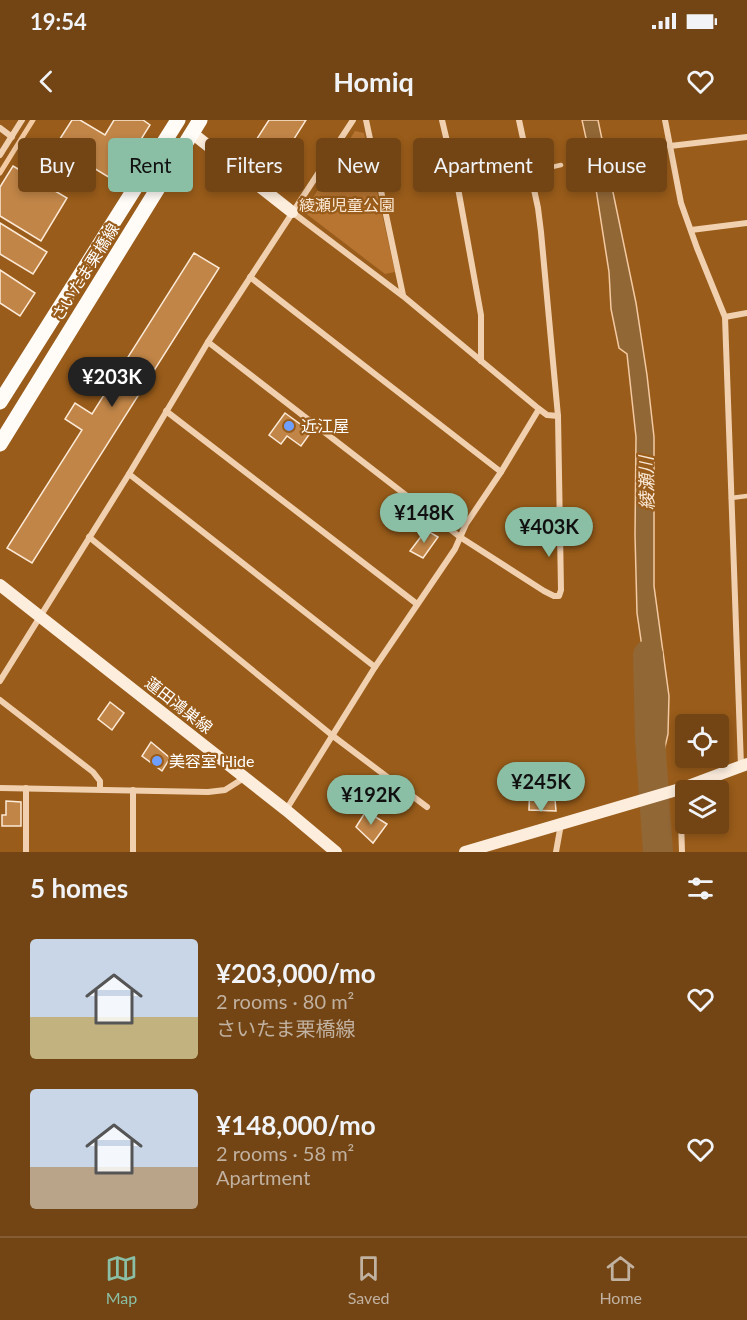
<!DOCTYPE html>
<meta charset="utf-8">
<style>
body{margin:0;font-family:Lato,"Noto Sans JP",sans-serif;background:#784c1d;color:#f1f3f6;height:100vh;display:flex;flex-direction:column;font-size:22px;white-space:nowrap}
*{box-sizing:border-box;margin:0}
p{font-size:20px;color:#c1b1a0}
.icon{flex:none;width:33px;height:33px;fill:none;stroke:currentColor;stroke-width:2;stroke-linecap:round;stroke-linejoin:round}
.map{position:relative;height:732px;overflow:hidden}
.side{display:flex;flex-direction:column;background:#734514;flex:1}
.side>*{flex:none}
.top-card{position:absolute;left:18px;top:18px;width:711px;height:54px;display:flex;gap:12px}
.buttons{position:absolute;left:675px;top:594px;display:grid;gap:12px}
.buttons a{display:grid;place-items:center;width:54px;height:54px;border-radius:6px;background:#734514;box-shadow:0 3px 9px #0003;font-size:30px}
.price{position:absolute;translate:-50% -51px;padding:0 14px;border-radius:21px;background:#8abfa5;color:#111;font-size:20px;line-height:39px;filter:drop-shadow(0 2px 3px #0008)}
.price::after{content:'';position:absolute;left:50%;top:36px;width:18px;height:14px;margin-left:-9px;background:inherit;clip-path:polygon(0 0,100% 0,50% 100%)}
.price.selected{background:#222;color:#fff}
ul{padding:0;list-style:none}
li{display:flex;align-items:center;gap:18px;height:150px;padding:0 30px}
li span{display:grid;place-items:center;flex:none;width:168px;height:120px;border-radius:6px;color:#555}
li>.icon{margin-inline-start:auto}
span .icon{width:72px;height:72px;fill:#fffc;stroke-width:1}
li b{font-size:26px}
h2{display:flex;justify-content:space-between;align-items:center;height:72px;padding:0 30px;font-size:26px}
.pill{padding:0 21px;border-radius:6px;background:#734514;box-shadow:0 3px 9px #0003;font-size:21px;line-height:54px}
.pill.selected{background:#8abfa5;color:#111}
.status{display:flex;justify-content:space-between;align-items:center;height:42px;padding:0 30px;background:#734514;direction:ltr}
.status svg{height:16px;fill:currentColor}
header{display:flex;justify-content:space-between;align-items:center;height:78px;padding:0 30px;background:#734514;font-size:27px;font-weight:700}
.tabs{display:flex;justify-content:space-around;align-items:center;height:84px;border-top:2px solid #855d34;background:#734514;font-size:16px;color:#c1b1a0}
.tabs a{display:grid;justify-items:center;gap:3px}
.tabs .selected{color:#8abfa5}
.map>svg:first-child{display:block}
.green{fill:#b87531}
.water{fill:#926736;stroke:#f3caa2;stroke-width:1.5}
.pier{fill:#995c1a}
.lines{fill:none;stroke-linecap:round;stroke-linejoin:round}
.stream{stroke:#f3caa2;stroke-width:5}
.river{stroke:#926736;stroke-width:30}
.building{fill:#c18547;stroke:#fce9d6;stroke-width:1.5}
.lane{stroke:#f1d0af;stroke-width:4.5}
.street{stroke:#f1d0af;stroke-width:6}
.secondary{stroke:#fceddd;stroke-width:12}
.primary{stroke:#fffcf8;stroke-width:15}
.poi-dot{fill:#6e9fff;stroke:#995c1a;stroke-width:2}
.labels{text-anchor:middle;stroke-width:4.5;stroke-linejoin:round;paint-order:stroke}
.park-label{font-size:16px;fill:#fce9d6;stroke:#995c1a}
.street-label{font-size:16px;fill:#fff;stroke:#995c1a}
.poi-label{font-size:16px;fill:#fff;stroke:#995c1a;text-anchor:start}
.water-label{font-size:18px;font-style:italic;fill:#fae8d6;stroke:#995c1a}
</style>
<div class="status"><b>19:54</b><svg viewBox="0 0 49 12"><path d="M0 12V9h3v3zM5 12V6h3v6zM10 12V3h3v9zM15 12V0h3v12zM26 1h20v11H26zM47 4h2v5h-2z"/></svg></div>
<header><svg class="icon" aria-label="back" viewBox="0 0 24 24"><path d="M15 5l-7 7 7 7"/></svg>Homiq<svg class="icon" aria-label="heart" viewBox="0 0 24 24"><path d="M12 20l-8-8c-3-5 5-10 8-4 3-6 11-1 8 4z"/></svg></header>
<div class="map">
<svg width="747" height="732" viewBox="0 0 747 732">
<rect width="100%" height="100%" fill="#995c1a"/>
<path class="green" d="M355,11L364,13L395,152L385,154L304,92Z"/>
<path class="water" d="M582,0H598L636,183L647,255L654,317V466L669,576L668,614L661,644L664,732H646V700L652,595L637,493L635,415L636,317L627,234L619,228L611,189L609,152L593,50Z"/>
<path class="pier" d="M665,657L666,689L643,696L645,663Z"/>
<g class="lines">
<path class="stream" d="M0,53L33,0"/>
<path class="river" d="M648,535L650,619L658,732"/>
</g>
<g class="building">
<path d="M72,0H80L105,15L114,0H143L150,5L115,61L56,25Z"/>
<path d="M269,0H306L273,52L246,36Z"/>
<path d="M13,46L67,78L41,121L0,96V67Z"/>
<path d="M0,103L47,132L33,154L0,134Z"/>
<path d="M194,133L219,148L32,443L7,428L82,310L65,299L75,283L92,294Z"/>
<path d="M0,150L35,173L20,196L0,183Z"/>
<path d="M285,293L311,312L301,326L287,316L281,324L269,315Z"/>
<path d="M426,410L438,417L423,438L410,431Z"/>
<path d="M110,582L124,593L112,610L98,599Z"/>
<path d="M151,622L170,638L162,651L142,636Z"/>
<path d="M530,659L557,660V669L550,670L549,679H555L556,691L529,690Z"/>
<path d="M6,681L21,682V706H2V695H6Z"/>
<path d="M366,691L387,704L373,723L356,707Z"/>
</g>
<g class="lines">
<g class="lane">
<path d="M458,68L561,45"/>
<path d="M731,378L747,376"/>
</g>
<g class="street">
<path d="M366,0L403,175"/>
<path d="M442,0L458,68L481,195V241"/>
<path d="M665,0L681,83L697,128L725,197L741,646"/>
<path d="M0,8L12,17"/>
<path d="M670,26L747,17"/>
<path d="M0,35L22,0"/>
<path d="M292,92L403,176L539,289L547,295L558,296"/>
<path d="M691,110L747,103"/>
<path d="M250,157L501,352"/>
<path d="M725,197L747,193"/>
<path d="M208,222L460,417L544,471L554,476H559L561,470L558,296L541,112L538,88L519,0"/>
<path d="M166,291L417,484"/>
<path d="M129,354L375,547"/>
<path d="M89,417L333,616L427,687"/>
<path d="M0,561L129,354L208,222L353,0"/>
<path d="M0,580L93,652L100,661V669"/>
<path d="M0,668L208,672L225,670L244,658"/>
<path d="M680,669L682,732"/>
<path d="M133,670V732"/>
<path d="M286,690L375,547L455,429L466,404L501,352L539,289"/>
<path d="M26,732V668"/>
<path d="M556,732L561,704"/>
</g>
<g class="secondary">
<path d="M192,13L292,92"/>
<path d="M0,465L286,690L336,732"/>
<path d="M465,732L680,669L747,644"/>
</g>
<g class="primary">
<path d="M0,282L178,0"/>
<path d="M0,324L200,0"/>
</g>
</g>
<g class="poi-dot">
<circle cx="289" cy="306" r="6"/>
<circle cx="157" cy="641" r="6"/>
</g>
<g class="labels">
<g class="park-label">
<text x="347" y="91">綾瀬児童公園</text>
</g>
<g class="street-label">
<text transform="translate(85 152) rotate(-58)" y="6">さいたま栗橋線</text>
<text transform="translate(179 585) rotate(38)" y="6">蓮田鴻巣線</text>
</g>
<g class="poi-label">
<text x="301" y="312">近江屋</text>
<text x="169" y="647">美容室 Hide</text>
</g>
<g class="water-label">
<text transform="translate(647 363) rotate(-91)" y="6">綾瀬川</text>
</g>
</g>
</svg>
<div class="buttons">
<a><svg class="icon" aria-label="locate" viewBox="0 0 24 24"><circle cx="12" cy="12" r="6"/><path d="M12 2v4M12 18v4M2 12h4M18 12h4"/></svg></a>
<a><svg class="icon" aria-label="layers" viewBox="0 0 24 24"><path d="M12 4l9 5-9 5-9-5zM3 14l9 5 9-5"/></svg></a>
</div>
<b class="price selected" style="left:112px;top:288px">¥203K</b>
<b class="price" style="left:424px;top:424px">¥148K</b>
<b class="price" style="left:549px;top:438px">¥403K</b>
<b class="price" style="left:541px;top:693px">¥245K</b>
<b class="price" style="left:371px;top:706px">¥192K</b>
<div class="top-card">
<a class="pill">Buy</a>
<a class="pill selected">Rent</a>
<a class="pill">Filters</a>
<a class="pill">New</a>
<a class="pill">Apartment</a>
<a class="pill">House</a>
</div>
</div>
<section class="side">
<h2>5 homes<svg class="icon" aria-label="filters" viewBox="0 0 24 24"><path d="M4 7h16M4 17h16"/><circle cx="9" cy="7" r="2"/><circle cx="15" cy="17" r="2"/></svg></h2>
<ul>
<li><span style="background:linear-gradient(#c9d6e8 65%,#c2b280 0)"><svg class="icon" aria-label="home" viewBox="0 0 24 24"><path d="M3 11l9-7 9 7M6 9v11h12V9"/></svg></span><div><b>¥203,000/mo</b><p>2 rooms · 80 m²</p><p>さいたま栗橋線</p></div><svg class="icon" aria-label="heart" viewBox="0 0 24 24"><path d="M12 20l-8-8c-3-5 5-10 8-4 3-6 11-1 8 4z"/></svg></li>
<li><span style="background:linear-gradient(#c9d6e8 65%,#b9a48a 0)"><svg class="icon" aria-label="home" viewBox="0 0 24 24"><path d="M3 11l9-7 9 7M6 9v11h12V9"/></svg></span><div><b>¥148,000/mo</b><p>2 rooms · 58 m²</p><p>Apartment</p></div><svg class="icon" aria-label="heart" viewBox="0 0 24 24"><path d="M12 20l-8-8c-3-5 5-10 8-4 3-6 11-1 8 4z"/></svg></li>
</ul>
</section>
<nav class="tabs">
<a class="selected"><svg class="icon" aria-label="map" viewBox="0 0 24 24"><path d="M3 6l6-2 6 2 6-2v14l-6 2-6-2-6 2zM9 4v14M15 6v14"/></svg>Map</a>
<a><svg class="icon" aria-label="saved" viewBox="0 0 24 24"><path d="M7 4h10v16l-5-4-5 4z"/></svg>Saved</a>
<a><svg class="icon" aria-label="home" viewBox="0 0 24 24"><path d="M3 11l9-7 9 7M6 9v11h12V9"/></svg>Home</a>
</nav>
